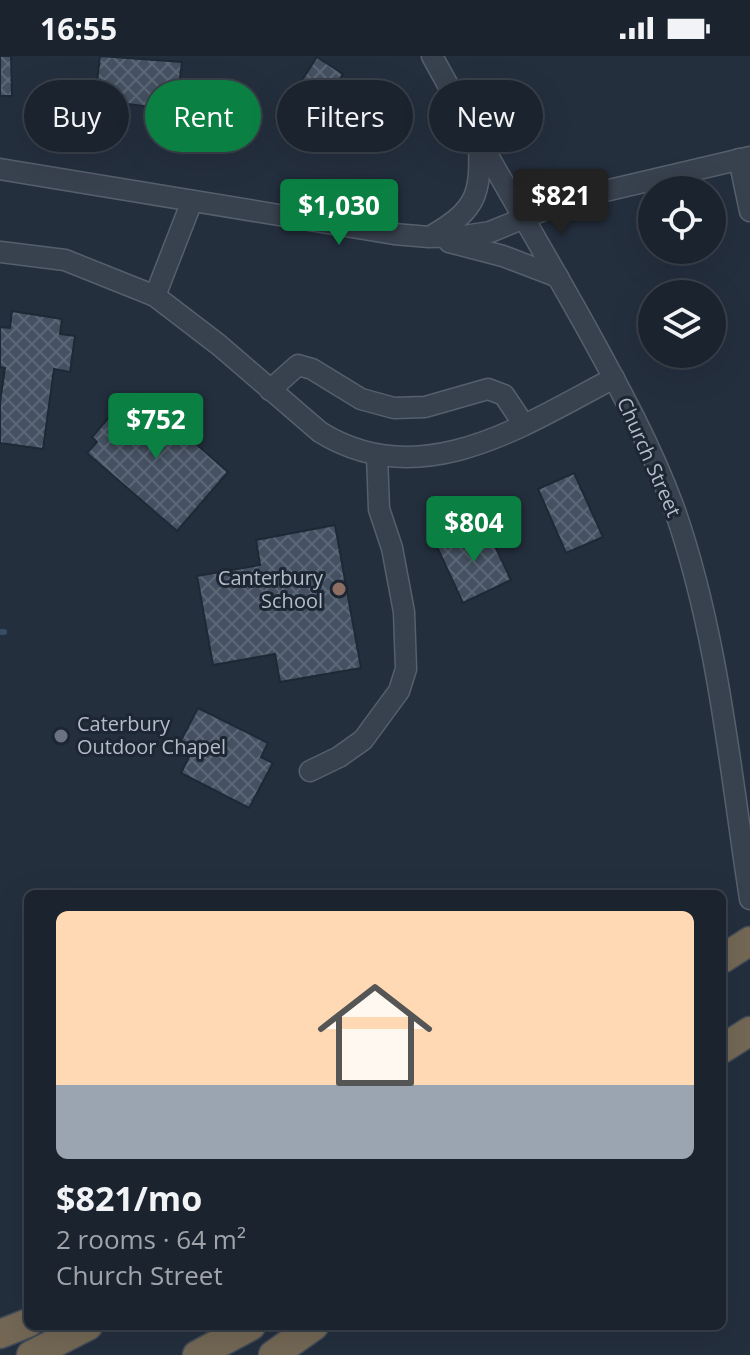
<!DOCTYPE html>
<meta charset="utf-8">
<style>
body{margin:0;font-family:"Open Sans",sans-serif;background:#242b36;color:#f1f3f6;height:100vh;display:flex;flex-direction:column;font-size:30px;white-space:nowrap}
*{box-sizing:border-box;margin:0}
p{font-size:26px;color:#a0a4aa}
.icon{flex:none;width:44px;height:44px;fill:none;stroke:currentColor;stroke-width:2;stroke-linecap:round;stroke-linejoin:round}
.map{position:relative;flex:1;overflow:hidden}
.drawer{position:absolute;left:24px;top:834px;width:702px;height:440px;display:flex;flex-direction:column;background:#1b232e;border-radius:12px;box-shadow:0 8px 32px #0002,0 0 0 2px #39404a}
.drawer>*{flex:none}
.top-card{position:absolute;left:24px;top:24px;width:702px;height:72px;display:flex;gap:16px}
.controls{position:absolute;left:638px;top:120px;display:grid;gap:16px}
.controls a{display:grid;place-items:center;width:88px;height:88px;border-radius:50%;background:#1b232e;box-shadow:0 8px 32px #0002,0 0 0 2px #39404a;font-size:40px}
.price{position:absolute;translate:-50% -68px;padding:0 18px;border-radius:8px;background:#0b8043;color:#fff;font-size:26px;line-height:52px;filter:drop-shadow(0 2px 4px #0008)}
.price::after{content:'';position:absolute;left:50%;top:48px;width:24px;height:18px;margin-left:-12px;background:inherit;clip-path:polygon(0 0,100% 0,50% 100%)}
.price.current{background:#222;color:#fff}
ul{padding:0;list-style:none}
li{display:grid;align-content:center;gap:16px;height:424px;padding:0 32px}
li+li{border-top:2px solid #39404a}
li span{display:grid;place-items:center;height:248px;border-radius:12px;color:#555}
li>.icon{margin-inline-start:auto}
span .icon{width:144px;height:144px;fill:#fffc;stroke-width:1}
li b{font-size:34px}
.tag{padding:0 28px;border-radius:36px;background:#1b232e;box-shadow:0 8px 32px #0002,0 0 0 2px #39404a;font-size:28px;line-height:72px}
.tag.current{background:#0b8043;color:#fff}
.status{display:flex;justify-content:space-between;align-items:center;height:56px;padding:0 40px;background:#1b232e;direction:ltr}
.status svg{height:22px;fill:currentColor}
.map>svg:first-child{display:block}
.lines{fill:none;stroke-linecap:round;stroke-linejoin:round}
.stream{stroke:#394c67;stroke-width:6}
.building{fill:url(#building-cross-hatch);stroke:#1f2835;stroke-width:2}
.minor-casing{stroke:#565f6c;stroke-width:23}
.highway-casing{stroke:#434c59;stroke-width:31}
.minor{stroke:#38414e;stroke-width:20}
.highway{stroke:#746855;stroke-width:28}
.education-dot{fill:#8d6e63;stroke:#1d2633;stroke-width:3}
.worship-dot{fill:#6b7280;stroke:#1d2633;stroke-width:3}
.labels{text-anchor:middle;stroke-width:6;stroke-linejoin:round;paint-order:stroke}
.street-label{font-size:20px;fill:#b4bcc9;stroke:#1d2633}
.poi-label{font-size:20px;fill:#b4bcc9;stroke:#1d2633;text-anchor:end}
</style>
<div class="status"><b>16:55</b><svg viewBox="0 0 49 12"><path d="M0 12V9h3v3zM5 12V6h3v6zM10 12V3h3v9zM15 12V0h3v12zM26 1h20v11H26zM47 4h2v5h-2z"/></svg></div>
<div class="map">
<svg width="750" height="1299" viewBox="0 0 750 1299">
<defs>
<pattern id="building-cross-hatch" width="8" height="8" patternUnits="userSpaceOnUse" patternTransform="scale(2)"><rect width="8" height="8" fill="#455162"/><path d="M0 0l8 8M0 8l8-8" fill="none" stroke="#5d6877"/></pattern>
</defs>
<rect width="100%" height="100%" fill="#242f3e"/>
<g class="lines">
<path class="stream" d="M0,576H4"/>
</g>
<g class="building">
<path d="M0,0H11L12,40H0Z"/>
<path d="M100,0L182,6L176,54L95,44Z"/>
<path d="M317,1L343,18L300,83L275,66Z"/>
<path d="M12,255L62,263L60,278L75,280L70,316L54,313L43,393L0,387V346L5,312L0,311V271L10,272Z"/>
<path d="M139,338L228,416L177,475L87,397L97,386L92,381L119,350L124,354Z"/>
<path d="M574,417L603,481L566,497L538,433Z"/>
<path d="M335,469L361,612L280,626L275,598L213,609L197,520L260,509L256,484Z"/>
<path d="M485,469L511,524L463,547L437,491Z"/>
<path d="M198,652L268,687L261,701L273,707L249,752L181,717L189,701L176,694Z"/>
</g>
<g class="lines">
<g class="minor-casing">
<g id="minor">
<path d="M432,0C482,92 536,181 587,273C619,331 651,390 674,452C718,577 730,713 750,843"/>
<path d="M739,103L750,155"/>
<path d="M0,113L394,178L429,181L464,180L490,176L571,143L750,101"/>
<path d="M433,179C477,153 481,138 479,88"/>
<path d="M449,186L503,200L558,221"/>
<path d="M0,196L65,204L155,240L219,289L320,376C421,439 524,369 614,322"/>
<path d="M155,240L192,145"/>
<path d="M270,334L298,309L312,313L361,343L394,352L425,351L488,333L504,339L524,369"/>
<path d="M310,715L339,701L363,684L399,635L406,613L404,556L392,492L379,453L377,399"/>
</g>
</g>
<g class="highway-casing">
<g id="highway">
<path d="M722,903L750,885"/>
<path d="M722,993L750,975"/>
<path d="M0,1278L28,1267"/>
<path d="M31,1299L88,1270"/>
<path d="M197,1299L251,1270"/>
<path d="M273,1299L314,1270"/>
</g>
</g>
<use href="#minor" class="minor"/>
<use href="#highway" class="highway"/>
</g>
<circle class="education-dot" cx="339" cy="533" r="8"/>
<circle class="worship-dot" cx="61" cy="680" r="8"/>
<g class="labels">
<g class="street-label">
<text transform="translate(649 401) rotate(66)" y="7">Church Street</text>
</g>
<g class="poi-label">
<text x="323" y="529">Canterbury<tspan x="323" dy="23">School</tspan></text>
<text x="77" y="675" text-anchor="start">Caterbury<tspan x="77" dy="23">Outdoor Chapel</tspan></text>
</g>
</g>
</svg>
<div class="controls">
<a><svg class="icon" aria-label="locate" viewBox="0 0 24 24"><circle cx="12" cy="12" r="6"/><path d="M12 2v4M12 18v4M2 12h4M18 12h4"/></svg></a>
<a><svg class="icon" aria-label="layers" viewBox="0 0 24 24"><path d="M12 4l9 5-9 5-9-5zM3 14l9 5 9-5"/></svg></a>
</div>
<b class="price current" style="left:561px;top:181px">$821</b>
<b class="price" style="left:339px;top:191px">$1,030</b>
<b class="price" style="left:156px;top:405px">$752</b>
<b class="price" style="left:474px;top:508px">$804</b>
<div class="top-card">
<a class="tag">Buy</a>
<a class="tag current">Rent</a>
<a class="tag">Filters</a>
<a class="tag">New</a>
</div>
<section class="drawer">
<ul>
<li><span style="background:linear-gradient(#ffd9b3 70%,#9aa5b1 0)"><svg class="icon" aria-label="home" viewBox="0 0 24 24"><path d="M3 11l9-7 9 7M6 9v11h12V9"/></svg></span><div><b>$821/mo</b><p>2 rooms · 64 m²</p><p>Church Street</p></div></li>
</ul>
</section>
</div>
